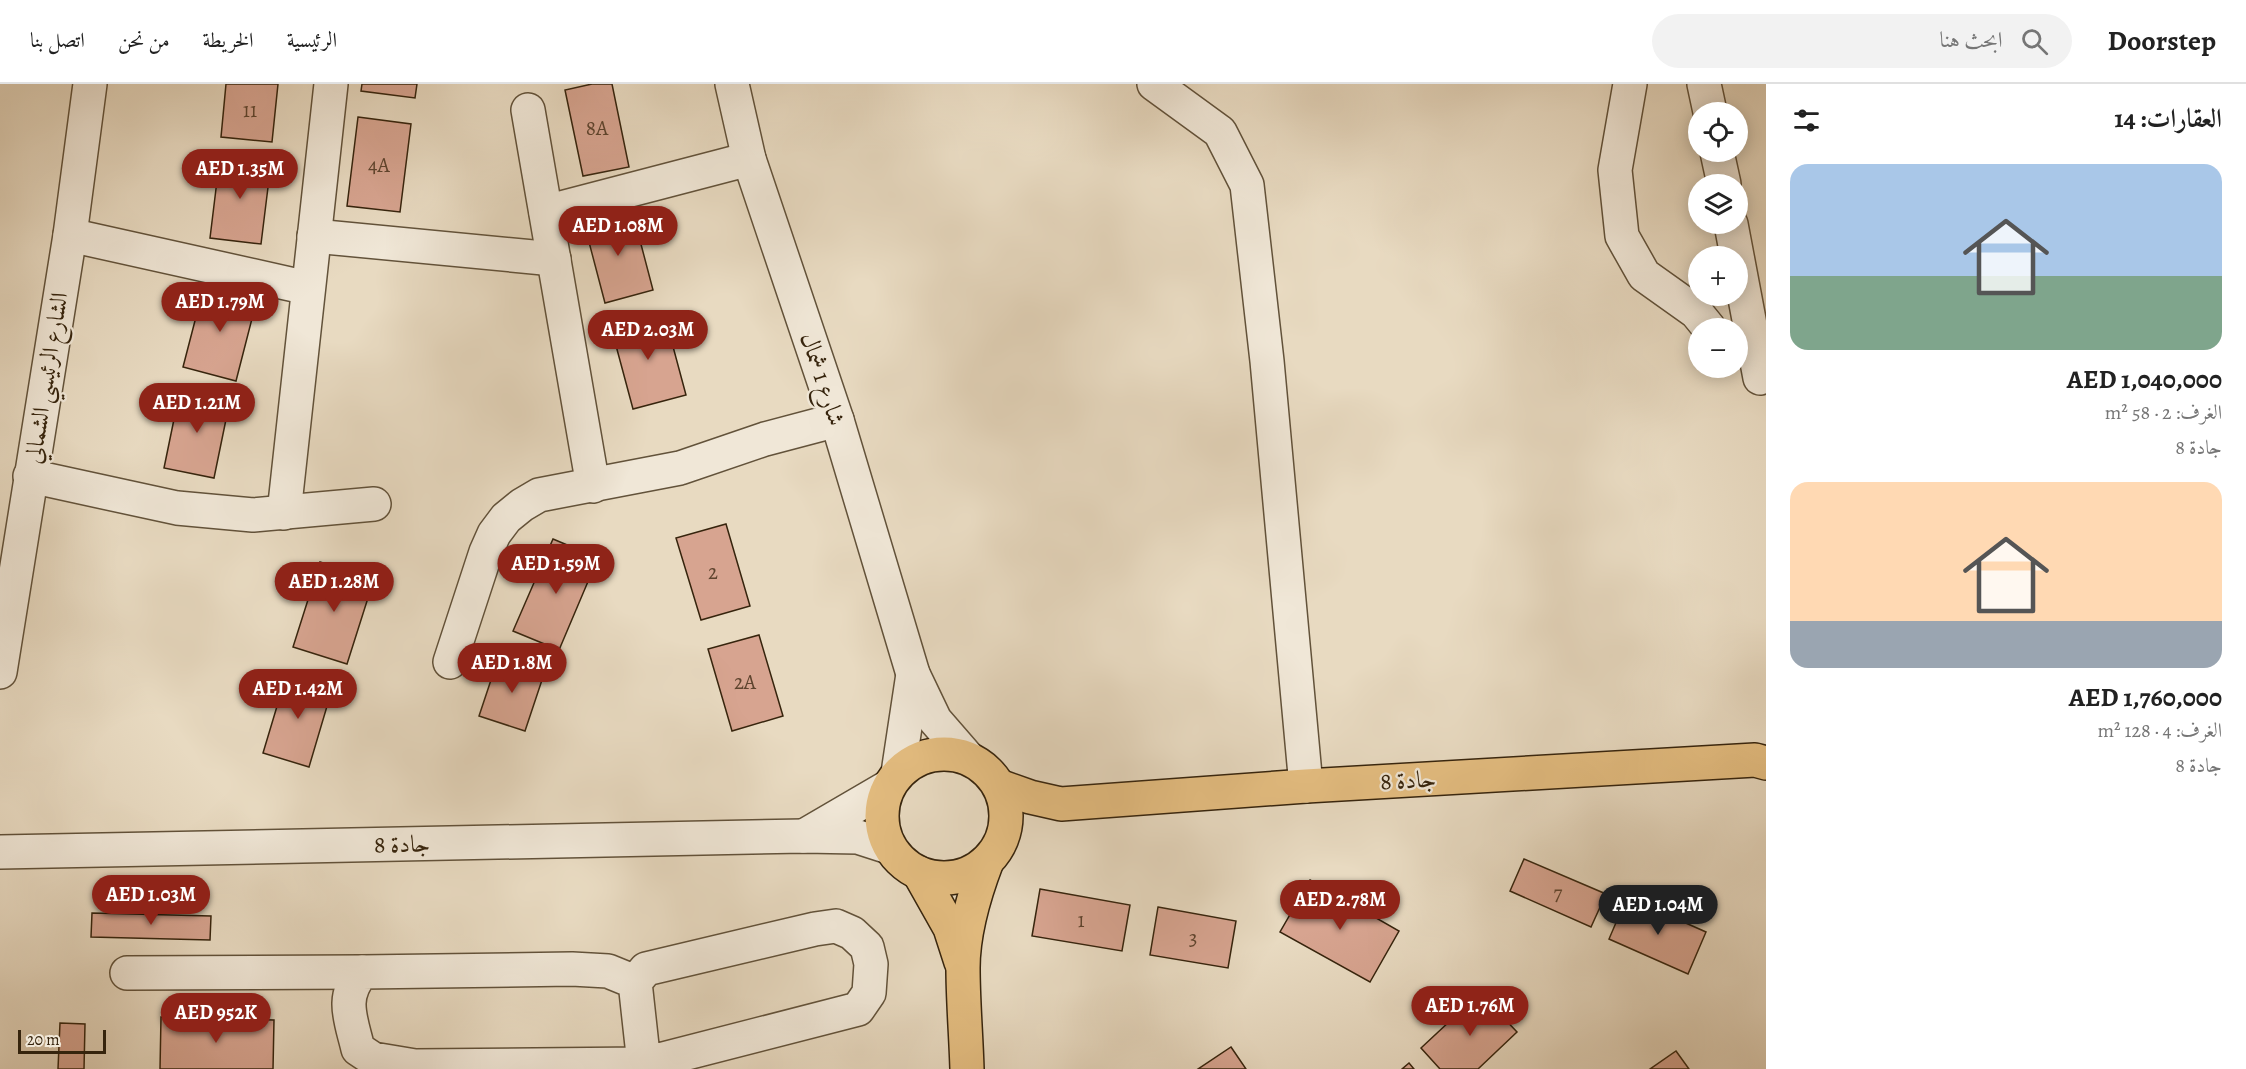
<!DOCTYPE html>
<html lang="ar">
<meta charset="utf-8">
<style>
body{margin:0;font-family:Alegreya,Amiri,serif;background:#f2f2f2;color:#222;direction:rtl;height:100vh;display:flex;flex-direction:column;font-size:22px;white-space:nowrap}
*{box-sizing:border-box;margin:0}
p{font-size:20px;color:#767676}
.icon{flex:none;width:33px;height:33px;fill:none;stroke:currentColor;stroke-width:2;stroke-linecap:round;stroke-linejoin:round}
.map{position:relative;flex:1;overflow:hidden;direction:ltr}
.details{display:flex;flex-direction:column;background:#fff;width:480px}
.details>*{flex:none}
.controls{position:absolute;left:1688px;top:18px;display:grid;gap:12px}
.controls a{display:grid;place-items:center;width:60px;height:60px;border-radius:50%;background:#fff;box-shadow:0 3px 15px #0003;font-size:30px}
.scale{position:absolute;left:18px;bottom:15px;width:88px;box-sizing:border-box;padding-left:6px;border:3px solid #36240d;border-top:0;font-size:16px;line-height:21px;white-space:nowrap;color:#36240d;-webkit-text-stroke:4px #f0e7d7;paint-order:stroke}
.price{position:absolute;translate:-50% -51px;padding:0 14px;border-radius:21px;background:#8f2418;color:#fff;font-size:20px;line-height:39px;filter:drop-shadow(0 2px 3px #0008)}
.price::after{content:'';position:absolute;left:50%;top:36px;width:18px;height:14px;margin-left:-9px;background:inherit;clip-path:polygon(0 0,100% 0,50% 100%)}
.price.active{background:#222;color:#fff}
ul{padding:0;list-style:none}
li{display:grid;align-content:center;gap:12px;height:318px;padding:0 24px}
li span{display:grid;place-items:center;height:186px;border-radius:18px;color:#555}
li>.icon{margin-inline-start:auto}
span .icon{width:108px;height:108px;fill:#fffc;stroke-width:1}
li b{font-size:26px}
h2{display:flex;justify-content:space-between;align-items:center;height:72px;padding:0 24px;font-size:26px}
header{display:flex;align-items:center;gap:36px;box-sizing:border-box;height:84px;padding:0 30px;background:#fff;border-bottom:2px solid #e0e0e0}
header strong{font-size:28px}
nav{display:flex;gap:33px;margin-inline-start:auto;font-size:21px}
.search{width:420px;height:54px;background:#f2f2f2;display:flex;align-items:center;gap:15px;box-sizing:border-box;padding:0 21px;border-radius:33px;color:#767676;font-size:22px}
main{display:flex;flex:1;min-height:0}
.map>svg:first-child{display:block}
.building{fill:#d7a490;stroke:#36240d;stroke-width:1.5}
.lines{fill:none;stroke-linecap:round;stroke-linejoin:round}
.minor-casing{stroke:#62523a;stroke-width:36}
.major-casing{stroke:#36240d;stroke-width:36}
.minor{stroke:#f0e7d7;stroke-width:33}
.major{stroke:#e4bd80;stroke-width:33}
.labels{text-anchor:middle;stroke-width:4.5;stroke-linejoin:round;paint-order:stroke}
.number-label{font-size:21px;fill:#5e442e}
.street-label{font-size:24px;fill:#36240d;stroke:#f0e7d7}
</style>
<header>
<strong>Doorstep</strong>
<div class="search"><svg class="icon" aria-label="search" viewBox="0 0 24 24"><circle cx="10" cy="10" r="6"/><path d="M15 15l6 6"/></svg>ابحث هنا</div>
<nav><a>الرئيسية</a><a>الخريطة</a><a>من نحن</a><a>اتصل بنا</a></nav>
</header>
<main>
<section class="details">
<h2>العقارات: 14<svg class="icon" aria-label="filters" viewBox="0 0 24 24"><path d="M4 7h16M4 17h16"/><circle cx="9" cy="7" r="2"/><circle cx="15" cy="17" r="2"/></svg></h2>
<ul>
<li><span style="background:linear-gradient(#a9c7e8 60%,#7fa58c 0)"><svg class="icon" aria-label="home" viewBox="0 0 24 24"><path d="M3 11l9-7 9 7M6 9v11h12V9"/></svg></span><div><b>AED 1,040,000</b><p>الغرف: 2 · 58 m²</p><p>جادة 8</p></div></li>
<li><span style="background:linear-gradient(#ffd9b3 75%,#9aa5b1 0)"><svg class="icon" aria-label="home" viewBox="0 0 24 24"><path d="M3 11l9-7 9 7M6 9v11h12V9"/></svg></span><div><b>AED 1,760,000</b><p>الغرف: 4 · 128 m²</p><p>جادة 8</p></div></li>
</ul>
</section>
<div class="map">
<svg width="1766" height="985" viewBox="0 0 1766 985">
<rect width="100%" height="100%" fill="#e8dac1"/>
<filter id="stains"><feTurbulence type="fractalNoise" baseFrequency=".00333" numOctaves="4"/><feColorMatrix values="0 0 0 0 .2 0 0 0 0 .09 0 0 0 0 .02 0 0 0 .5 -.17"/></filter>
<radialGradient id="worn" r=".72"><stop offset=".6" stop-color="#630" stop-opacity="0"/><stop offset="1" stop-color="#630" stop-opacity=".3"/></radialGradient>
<g class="building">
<path d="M226,0H278L272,58L221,53Z"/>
<path d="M362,0H417L415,14L361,7Z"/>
<path d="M592,0H612L629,83L583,92L565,6Z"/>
<path d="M358,33L411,40L400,128L347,122Z"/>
<path d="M220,72L271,79L261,160L210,154Z"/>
<path d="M632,126L653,206L605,219L584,139Z"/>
<path d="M204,202L257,215L236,297L183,283Z"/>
<path d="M664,229L686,311L633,325L611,243Z"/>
<path d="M180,306L230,316L214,394L164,384Z"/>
<path d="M726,440L750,522L701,536L676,454Z"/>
<path d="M553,455L598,474L559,566L513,547Z"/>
<path d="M320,478L374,495L347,580L293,563Z"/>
<path d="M759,551L783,632L732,647L708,565Z"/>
<path d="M499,572L545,587L525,647L479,632Z"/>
<path d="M287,589L333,602L309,683L263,669Z"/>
<path d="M1524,775L1606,810L1591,843L1510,807Z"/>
<path d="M1310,796L1399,847L1370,898L1280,848Z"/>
<path d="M1040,805L1130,821L1122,867L1032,852Z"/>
<path d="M1627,813L1706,848L1688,890L1609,855Z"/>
<path d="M1158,823L1236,837L1228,884L1150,871Z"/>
<path d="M92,829L211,832L210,856L91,853Z"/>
<path d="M1480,909L1517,948L1478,985H1440L1421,964Z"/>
<path d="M161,933L274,936L273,985H160Z"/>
<path d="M60,939L85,940L84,985H58Z"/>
<path d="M1231,963L1246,985H1198Z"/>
<path d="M1676,967L1689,985H1650Z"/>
<path d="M1409,979L1414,985H1402Z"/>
</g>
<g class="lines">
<g class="minor-casing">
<g id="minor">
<path d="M732,0L749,75L837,336L913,590L935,636L968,674"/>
<path d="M1154,0L1220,48L1247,101L1267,277L1306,702"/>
<path d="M1630,0L1615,86L1622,152L1644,191L1696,228L1709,244"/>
<path d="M1704,0L1710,28"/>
<path d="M528,26L593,402"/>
<path d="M1717,68L1724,100"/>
<path d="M546,128L749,75"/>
<path d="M1731,140L1760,294"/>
<path d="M70,151L308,204"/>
<path d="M314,152L554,175"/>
<path d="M30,392L177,424L253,431L374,420"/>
<path d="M284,429L331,0"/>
<path d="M450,578L486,468L494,450L506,434L522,421L539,411L680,384L765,355L837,336"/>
<path d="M0,588L70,151L90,0"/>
<path d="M898,689L913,590"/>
<path d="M804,752L888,703"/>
<path d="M0,768L804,752L858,753L889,763"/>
<path d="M127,889L362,888"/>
<path d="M635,898L608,887L572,885L362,888C340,914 351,935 358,965L373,975L415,982L644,980L858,925L869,909L871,880L867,863L852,849L836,842L815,845L646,885L635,898L644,980L645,985"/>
</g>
</g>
<g class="major-casing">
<g id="major">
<circle cx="944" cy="732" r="62"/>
<path d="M999,702L1030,713L1061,720L1306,702L1755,676L1766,679"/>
<path d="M919,789L950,844L961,878"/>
<path d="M967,985C966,951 963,917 963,884C963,847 974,811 987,777"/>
</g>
</g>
<use href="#minor" class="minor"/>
<use href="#major" class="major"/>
</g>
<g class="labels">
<g class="number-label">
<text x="250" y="33">11</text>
<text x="597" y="51">8A</text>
<text x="379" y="88">4A</text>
<text x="713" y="495">2</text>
<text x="745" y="605">2A</text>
<text x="1558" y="816">7</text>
<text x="1081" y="843">1</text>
<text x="1193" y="861">3</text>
</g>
<g class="street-label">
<text transform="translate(46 294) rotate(-81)" y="8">الشارع الرئيسي الشمالي</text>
<text transform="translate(823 295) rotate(72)" y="8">شارع 1 شمال</text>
<text transform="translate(1408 696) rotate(-3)" y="8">جادة 8</text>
<text transform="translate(402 760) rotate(-1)" y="8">جادة 8</text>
</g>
</g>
<rect width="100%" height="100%" filter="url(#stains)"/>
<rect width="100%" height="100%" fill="url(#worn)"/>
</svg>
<div class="controls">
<a><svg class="icon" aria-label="locate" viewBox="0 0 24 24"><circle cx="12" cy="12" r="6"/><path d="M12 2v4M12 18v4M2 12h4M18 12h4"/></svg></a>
<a><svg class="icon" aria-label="layers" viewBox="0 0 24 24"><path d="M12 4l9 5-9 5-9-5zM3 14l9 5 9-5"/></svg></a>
<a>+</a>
<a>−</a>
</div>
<div class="scale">20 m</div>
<b class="price" style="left:240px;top:116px">AED 1.35M</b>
<b class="price" style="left:618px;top:173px">AED 1.08M</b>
<b class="price" style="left:220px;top:249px">AED 1.79M</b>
<b class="price" style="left:648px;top:277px">AED 2.03M</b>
<b class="price" style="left:197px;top:350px">AED 1.21M</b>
<b class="price" style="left:556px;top:511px">AED 1.59M</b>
<b class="price" style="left:334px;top:529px">AED 1.28M</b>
<b class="price" style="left:512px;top:610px">AED 1.8M</b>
<b class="price" style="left:298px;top:636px">AED 1.42M</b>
<b class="price" style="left:151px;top:842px">AED 1.03M</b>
<b class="price" style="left:1340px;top:847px">AED 2.78M</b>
<b class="price active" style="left:1658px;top:852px">AED 1.04M</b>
<b class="price" style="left:1470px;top:953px">AED 1.76M</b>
<b class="price" style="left:216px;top:960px">AED 952K</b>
</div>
</main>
